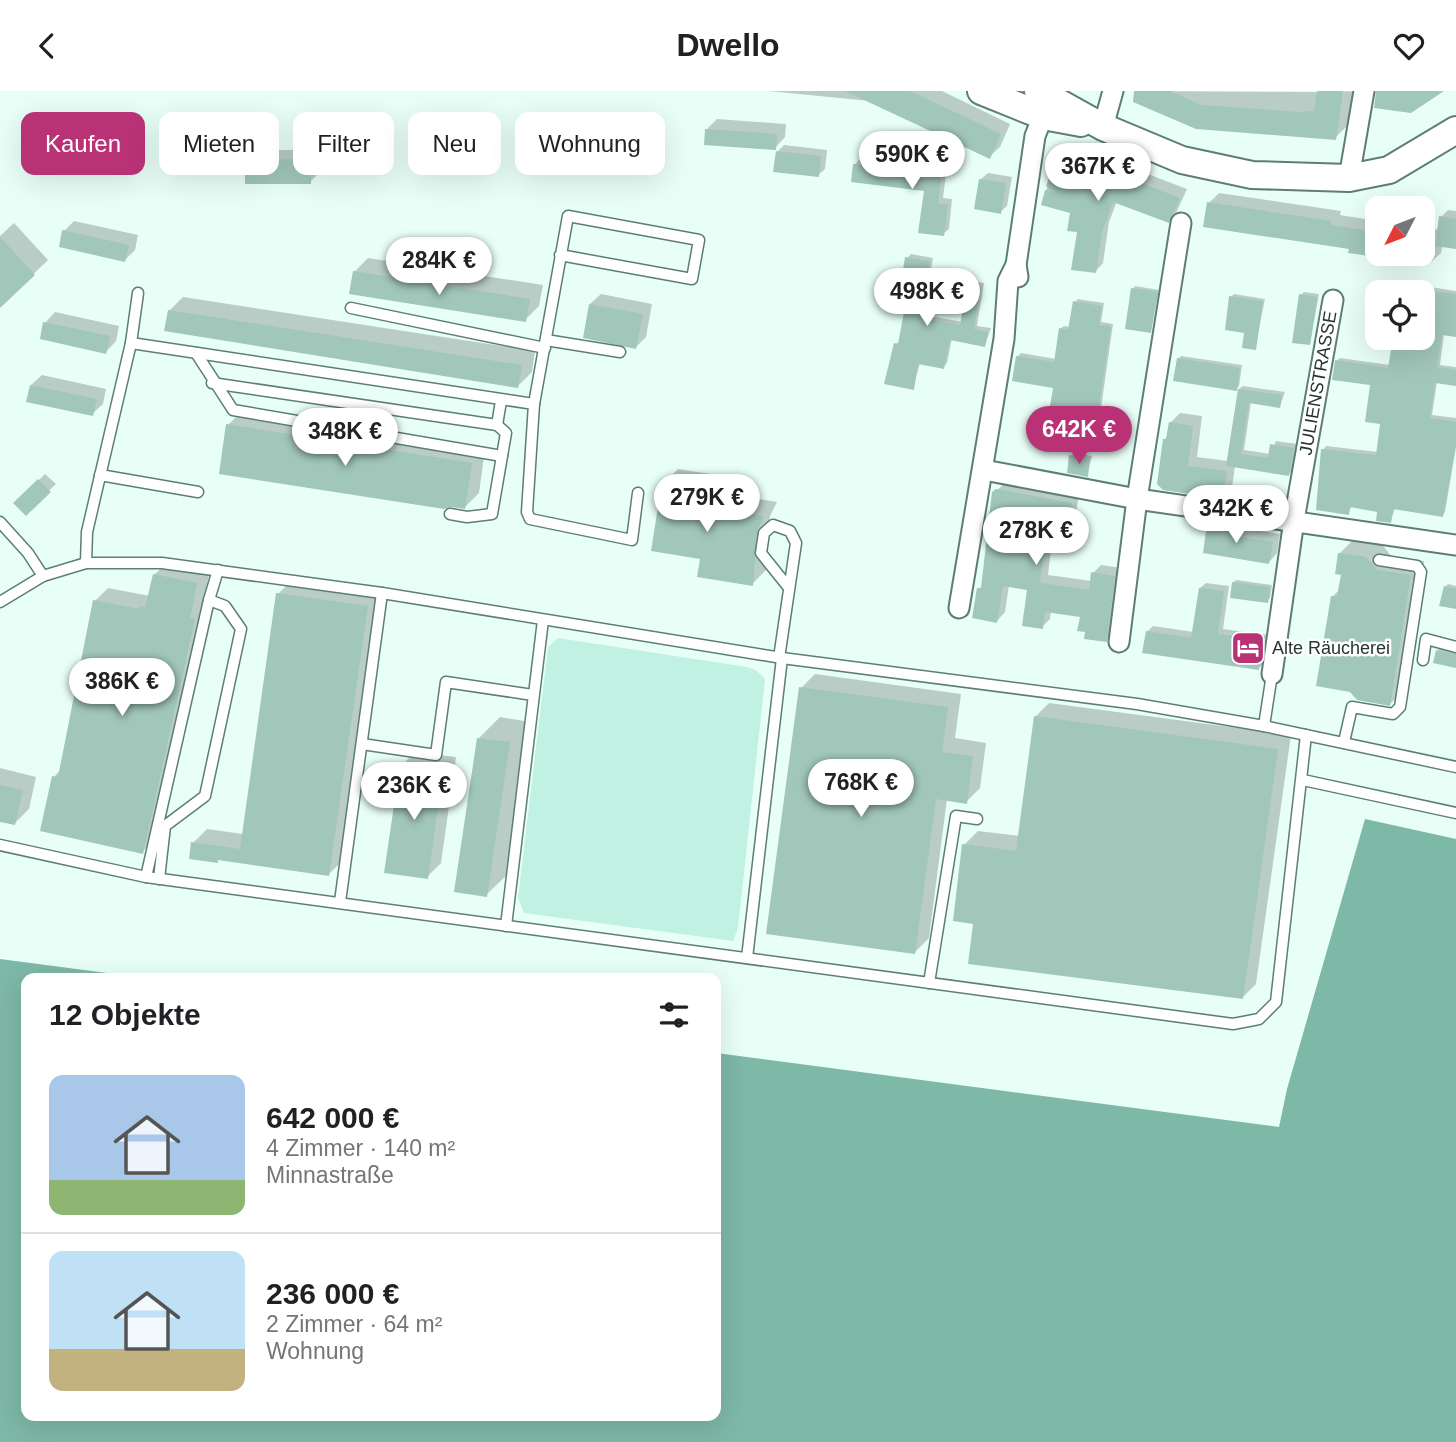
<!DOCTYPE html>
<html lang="de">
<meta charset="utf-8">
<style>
body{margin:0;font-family:Arial,sans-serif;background:#f2f2f2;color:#202124;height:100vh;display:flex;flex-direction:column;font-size:26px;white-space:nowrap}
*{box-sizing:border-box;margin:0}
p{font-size:23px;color:#757577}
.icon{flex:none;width:38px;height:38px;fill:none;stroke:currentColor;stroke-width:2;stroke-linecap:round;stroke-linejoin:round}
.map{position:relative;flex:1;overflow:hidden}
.drawer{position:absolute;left:21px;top:882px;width:700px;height:448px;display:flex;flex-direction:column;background:#fff;border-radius:14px;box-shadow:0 7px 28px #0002}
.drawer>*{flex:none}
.top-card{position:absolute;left:21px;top:21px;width:700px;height:63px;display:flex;gap:14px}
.needle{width:46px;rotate:228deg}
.fabs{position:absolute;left:1365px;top:105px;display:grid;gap:14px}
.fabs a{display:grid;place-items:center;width:70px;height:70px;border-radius:14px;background:#fff;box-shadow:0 7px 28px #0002;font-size:35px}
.price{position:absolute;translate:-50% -60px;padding:0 16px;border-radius:24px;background:#fff;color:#222;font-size:23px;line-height:46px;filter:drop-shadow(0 2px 4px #0008)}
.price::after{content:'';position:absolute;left:50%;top:42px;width:21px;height:16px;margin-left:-10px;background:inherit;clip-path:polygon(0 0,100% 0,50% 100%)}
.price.current{background:#b83275;color:#fff}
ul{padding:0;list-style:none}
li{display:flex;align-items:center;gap:21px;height:175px;padding:0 28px}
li+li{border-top:2px solid #e0e0e0}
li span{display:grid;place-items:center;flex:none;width:196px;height:140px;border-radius:14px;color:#555}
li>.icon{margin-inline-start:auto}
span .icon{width:84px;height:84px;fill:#fffc;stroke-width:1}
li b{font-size:30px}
h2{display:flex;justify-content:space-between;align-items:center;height:84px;padding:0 28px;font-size:30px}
.tag{padding:0 24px;border-radius:14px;background:#fff;box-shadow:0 7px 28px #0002;font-size:24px;line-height:63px}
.tag.current{background:#b83275;color:#fff}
header{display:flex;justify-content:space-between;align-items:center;height:91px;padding:0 28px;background:#fff;font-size:32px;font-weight:600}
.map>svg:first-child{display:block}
.green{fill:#c1f1e3}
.water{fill:#7eb8a7}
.shadow{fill:#0003;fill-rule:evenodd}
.building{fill:#a1c6ba;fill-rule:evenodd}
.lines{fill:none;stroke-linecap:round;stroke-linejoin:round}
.service-casing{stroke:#5c7e74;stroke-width:13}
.minor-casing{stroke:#5c7e74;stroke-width:23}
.secondary-casing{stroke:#5c7e74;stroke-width:30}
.service{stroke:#fff;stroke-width:10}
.minor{stroke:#fff;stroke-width:19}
.secondary{stroke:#fff;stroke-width:26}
.labels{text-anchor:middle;stroke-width:5;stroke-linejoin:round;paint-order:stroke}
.street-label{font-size:18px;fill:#263531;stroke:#fff}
.poi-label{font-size:18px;fill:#263531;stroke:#fff;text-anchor:start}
</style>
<header><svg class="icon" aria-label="back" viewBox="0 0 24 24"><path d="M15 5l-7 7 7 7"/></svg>Dwello<svg class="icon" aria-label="heart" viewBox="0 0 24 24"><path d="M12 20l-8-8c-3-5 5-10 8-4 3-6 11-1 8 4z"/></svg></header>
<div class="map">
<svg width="1456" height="1351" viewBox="0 0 1456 1351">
<rect width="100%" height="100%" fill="#e8fff7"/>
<path class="green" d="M558,547L747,576L756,579L765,588L738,837L733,850L524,822L518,807L548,556Z"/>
<path class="water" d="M1365,728L1456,748V1351H0V868L145,887H26V1325H716V962L1279,1036L1287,998Z"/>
<g class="shadow">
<path d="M768,0H942L1010,33L1000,56L989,66L870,10Z"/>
<path d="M1136,0L1318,1L1359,0L1354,28L1335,47Z"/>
<path d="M717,28L786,33L785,46L775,57L706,39Z"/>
<path d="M1069,53L1187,98L1176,122L1168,130L1117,110L1109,131L1103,172L1095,181L1072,121L1046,100L1061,61Z"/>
<path d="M784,54L827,59L825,78L818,84L778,60Z"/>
<path d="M257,59H320V81L310,91L247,70Z"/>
<path d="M935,65L948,67L943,107L952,108L949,138L943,143L926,98L854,74L860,68L929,76Z"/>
<path d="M988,82L1012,86L1007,115L1000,121L981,88Z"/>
<path d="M1219,102L1341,120L1340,124L1377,130V163H1423V136L1439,139L1441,126L1448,119L1456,120V157L1442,155L1441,162L1430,172L1350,160L1351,157L1209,112Z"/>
<path d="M74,130L138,144L135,159L125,169L64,140Z"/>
<path d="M14,132L48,169L0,215V145Z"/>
<path d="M911,163L933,167L923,224L963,231L968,194L972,190L984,192L977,235L991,237L985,254L952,247L947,272L943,276L920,272L913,297L895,253L901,250L906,219L907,167Z"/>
<path d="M368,167L543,194L539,215L525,229L354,181Z"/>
<path d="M1135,195L1159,199L1150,240L1133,198Z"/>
<path d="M1430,196L1456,200V244L1444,243L1440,274L1456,276V293L1437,291L1432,324L1456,327V356L1445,421L1442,425L1395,417L1391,430L1379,419L1352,415L1348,422L1323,359L1326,355L1378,361L1382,332L1372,293L1336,270L1340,267L1390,274L1394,247H1423V225L1426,199Z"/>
<path d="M1304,201L1319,203L1310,253L1301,204Z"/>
<path d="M601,203L652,213L646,246L636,256L590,213Z"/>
<path d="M1234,203L1265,208L1255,257L1231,206Z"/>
<path d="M183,206L535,260L532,281L518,295L169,220Z"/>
<path d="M1077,208L1104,212L1101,231L1113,233L1101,317L1098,320L1055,295L1017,266L1021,262L1056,268L1060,238L1064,235L1071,236Z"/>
<path d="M55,221L119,235L116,250L106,261L45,232Z"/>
<path d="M1181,265L1242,274L1239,295L1236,298L1178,268Z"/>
<path d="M42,284L106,298L103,313L92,323L31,294Z"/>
<path d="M1243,295L1285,301L1280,315L1251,311L1244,359L1271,363L1276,350L1297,353L1293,379L1289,383L1235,375L1232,397L1222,406L1164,397V349L1168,345L1170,332L1180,322L1202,325L1197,366L1228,370L1239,298Z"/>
<path d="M242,320L485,358L479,402L465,416L228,334Z"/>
<path d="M1074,362L1092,365L1087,384L1071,365Z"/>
<path d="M678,378L730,386L727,403L777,411L770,425L766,479L752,493L702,467L664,392Z"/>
<path d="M45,383L56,393L26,422L16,412Z"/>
<path d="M1006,391L1079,404L1075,427L1067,435L1054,433L1048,484L1092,490L1093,482L1101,474L1122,477L1114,541L1106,549L1082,524L1051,520L1050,528L1042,536L1029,497L1009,494L1005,521L997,530L979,498L983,494L994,402ZM1013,426L1033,429L1030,447L1010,444Z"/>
<path d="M1218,426L1243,429L1242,437L1280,443L1277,462L1269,471L1209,434Z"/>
<path d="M1354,448L1381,452L1391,465L1424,470L1406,597L1390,613L1333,505L1340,498L1343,482L1340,462Z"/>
<path d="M168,471L210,479L203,513L207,514L156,747L142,761L54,686L61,678L95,510L108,497L150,505L154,484Z"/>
<path d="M292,489L381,502L343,769L329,783L220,767L217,770L193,752L207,738L243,743L278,503Z"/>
<path d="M1236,489L1272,494L1270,507L1268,510L1233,492Z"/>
<path d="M1206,492L1229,495L1223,538L1268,544L1264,572L1258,578L1147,541L1153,535L1194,541L1200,497Z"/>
<path d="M1448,493L1456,495V517L1445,496Z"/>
<path d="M1442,555L1456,558V575L1438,559Z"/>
<path d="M815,583L961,603L955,647L986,652L980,697L966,711L947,708L929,847L915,861L801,597Z"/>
<path d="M1049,612L1291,644L1256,893L1242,907L975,831L964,754L978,740L1020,745L1035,626Z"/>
<path d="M500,626L530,631L508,783L486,804L479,647Z"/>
<path d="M415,661L456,666L441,772L427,786L401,675Z"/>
<path d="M0,677L36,686L29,718L15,732L0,729Z"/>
</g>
<g class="building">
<path d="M845,0H910L1001,43L990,68Z"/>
<path d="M1134,0H1170L1201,14L1300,21L1314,20L1317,0H1343L1336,49L1196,38L1133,11Z"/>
<path d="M1376,0H1444L1411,22L1374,17Z"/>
<path d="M705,38L777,43L776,59L704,54Z"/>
<path d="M776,60L821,65L819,86L773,81Z"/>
<path d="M1059,60L1180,107L1169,132L1113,111L1102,141L1096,182L1071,179L1077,141L1067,140L1070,122L1041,114L1045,99L1054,101L1046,95Z"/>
<path d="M311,68V93H245V69Z"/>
<path d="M928,70L943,72L938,112L948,114L944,145L918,142L924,100L851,91L853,73L926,81Z"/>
<path d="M979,88L1006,92L1001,123L974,118Z"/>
<path d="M1207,111L1331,130V134L1377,141V166L1348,162L1349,158L1203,136Z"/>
<path d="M1439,125L1456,128V158L1435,155Z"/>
<path d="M62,139L129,154L125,171L59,156Z"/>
<path d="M0,146L35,184L0,217Z"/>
<path d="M905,166L930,170L920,227L960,234L967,193L981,195L974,238L988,241L985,256L950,249L944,278L918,273L914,299L884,293L894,252L898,253L904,221L897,219Z"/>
<path d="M353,180L530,208L526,231L349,203Z"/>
<path d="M1131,197L1158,201L1151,242L1125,238Z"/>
<path d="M1425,199L1456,203V246L1442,244L1437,276L1456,279V295L1435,292L1430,327L1456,331V354L1443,426L1393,418L1391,432L1376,430L1377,421L1350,416L1349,424L1316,419L1321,358L1376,364L1380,333L1365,331L1370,294L1332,289L1335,269L1388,277L1393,247H1423Z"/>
<path d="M1299,203L1317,206L1310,254L1292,252Z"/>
<path d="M1229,205L1263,210L1256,259L1242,257L1244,242L1225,239Z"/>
<path d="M1073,210L1102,215L1099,234L1111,235L1098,322L1050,315L1053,297L1012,290L1016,265L1054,271L1059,237L1068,239Z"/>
<path d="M589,213L643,223L636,258L583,247Z"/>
<path d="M168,219L522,274L518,297L164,240Z"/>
<path d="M43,231L110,245L106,263L40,248Z"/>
<path d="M1177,267L1240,277L1237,300L1173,290Z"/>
<path d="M30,294L97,308L93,325L26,311Z"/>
<path d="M1238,298L1282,304L1280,317L1249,312L1241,363L1268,367L1270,353L1294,357L1289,385L1226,375Z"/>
<path d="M1169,331L1193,335L1188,375L1227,380L1223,408L1163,399L1157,393L1163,348H1166Z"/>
<path d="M226,333L472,372L465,418L451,416L444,418L219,383Z"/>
<path d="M1069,364L1090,367L1088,386L1067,382Z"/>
<path d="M38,388L51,401L26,425L13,412Z"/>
<path d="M662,391L716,400L714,417L764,425L757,441L753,495L697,486L700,468L651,460Z"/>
<path d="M996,398L1072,412L1067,437L1047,434L1040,492L1089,499L1091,481L1115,485L1107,551L1084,548L1085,541L1077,540L1080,526L1045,521L1043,538L1022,535L1027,499L1003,495L997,532L972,527L977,497H981L992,401ZM1006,426L1031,431L1027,455L1003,452Z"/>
<path d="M1207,433L1236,437L1235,445L1273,451L1269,473L1203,462Z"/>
<path d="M1338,462L1366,466L1377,479L1411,484L1390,615L1357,609L1350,601L1316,595L1331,505H1337L1341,484L1335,483Z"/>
<path d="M153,483L197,492L190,527L195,528L143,763L40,740L52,685L58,686L93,509L139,518L140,515L145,517Z"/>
<path d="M1232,491L1270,496L1268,512L1230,507Z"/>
<path d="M1444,495L1456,498V518L1439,515Z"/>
<path d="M1199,497L1224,500L1218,543L1263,549L1259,579L1142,562L1146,540L1191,547Z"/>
<path d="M276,502L368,515L329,785L218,769V772L189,768L191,751L240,758Z"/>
<path d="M1436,559L1456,563V577L1433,572Z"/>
<path d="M799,596L948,616L942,661L973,665L967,713L936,708L915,863L766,843Z"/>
<path d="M1034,625L1278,658L1243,908L968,873L973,833L953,830L962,753L1016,760Z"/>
<path d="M477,647L510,651L487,806L454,801Z"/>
<path d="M400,674L443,680L428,788L384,782Z"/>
<path d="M0,694L23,699L15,734L0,731Z"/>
</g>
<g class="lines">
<g class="service-casing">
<g id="service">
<path d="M351,217L545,257"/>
<path d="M546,249L620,261"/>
<path d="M131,252L138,202"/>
<path d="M196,262L233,319L502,365L492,423L467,426L450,423"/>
<path d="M212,292L497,334"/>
<path d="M501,310L497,334L506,342L502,365"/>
<path d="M534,313L568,125L699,149L692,188L560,164"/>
<path d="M100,384L198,401"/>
<path d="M0,431L28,462L43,485"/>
<path d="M86,472L87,441L131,252L534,313L527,421L530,428L632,449L638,402"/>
<path d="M209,509L218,479"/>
<path d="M0,511L43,485L86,472H162L382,502L782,567L1137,613L1264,635L1456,676"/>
<path d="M779,567L796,452L790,440L773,434L764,442L761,462L789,497"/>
<path d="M1423,569L1426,548L1456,556"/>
<path d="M1264,635L1272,583"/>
<path d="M1344,651L1352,616L1393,623L1400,616L1421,481L1417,475L1379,469"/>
<path d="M362,653L436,664L446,591L533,604"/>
<path d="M1303,689L1456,722"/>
<path d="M0,754L146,786L1233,933L1259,928L1276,911L1306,644"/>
<path d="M146,786L209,509L225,515L241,538L205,705L165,735L159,788"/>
<path d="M340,811L382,502"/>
<path d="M506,835L543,529"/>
<path d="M747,867L782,567"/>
<path d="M929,892L956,725L977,728"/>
</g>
</g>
<g class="minor-casing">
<g id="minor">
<path d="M1103,36L1113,0"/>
<path d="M1349,87L1364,0"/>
<path d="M1018,186L1016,174L1035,45L1043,25"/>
<path d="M984,379L1137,408L1456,454"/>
<path d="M959,517L1004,248L1008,190L1016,174"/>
<path d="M1119,551L1137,408L1181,132"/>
<path d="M1272,583L1294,429L1333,209"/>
</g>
</g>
<g class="secondary-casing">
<g id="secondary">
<path d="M981,0L1043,25L1081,32"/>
<path d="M1038,0L1103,36L1182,69L1252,84L1349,87L1389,79L1456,39"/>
</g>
</g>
<use href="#service" class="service"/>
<use href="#minor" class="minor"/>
<use href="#secondary" class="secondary"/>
</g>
<defs>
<g id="hotel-square" transform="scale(1.75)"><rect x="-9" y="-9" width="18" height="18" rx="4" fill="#b83275" stroke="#fff"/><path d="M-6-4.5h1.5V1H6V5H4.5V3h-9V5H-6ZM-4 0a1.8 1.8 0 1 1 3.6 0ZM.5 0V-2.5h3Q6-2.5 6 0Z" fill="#fff"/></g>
</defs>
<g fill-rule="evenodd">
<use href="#hotel-square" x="1248" y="557"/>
</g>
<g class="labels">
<g class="street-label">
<text transform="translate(1318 292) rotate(-80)" y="6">JULIENSTRASSE</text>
</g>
<g class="poi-label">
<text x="1272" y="563">Alte Räucherei</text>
</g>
</g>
</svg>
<div class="fabs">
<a><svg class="needle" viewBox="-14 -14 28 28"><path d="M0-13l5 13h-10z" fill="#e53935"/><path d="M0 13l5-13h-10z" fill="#757577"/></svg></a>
<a><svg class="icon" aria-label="locate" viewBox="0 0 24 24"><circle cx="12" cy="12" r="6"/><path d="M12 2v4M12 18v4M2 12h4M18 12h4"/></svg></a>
</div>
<b class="price" style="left:912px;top:100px">590K €</b>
<b class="price" style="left:1098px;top:112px">367K €</b>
<b class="price" style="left:439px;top:206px">284K €</b>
<b class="price" style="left:927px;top:237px">498K €</b>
<b class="price current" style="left:1079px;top:375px">642K €</b>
<b class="price" style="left:345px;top:377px">348K €</b>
<b class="price" style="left:707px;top:443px">279K €</b>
<b class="price" style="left:1236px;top:454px">342K €</b>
<b class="price" style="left:1036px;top:476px">278K €</b>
<b class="price" style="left:122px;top:627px">386K €</b>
<b class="price" style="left:861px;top:728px">768K €</b>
<b class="price" style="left:414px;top:731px">236K €</b>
<div class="top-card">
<a class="tag current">Kaufen</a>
<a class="tag">Mieten</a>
<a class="tag">Filter</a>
<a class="tag">Neu</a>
<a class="tag">Wohnung</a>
</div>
<section class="drawer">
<h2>12 Objekte<svg class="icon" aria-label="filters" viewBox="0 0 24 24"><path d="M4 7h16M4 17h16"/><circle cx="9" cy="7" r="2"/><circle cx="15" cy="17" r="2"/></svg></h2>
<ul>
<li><span style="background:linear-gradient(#a9c7e8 75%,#8fb573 0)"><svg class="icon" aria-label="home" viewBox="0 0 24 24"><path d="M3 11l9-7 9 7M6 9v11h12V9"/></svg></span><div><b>642 000 €</b><p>4 Zimmer · 140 m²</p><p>Minnastraße</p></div></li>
<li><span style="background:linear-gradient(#bfe0f5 70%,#c2b280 0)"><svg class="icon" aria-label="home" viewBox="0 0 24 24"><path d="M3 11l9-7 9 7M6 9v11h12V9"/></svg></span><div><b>236 000 €</b><p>2 Zimmer · 64 m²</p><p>Wohnung</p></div></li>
</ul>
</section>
</div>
